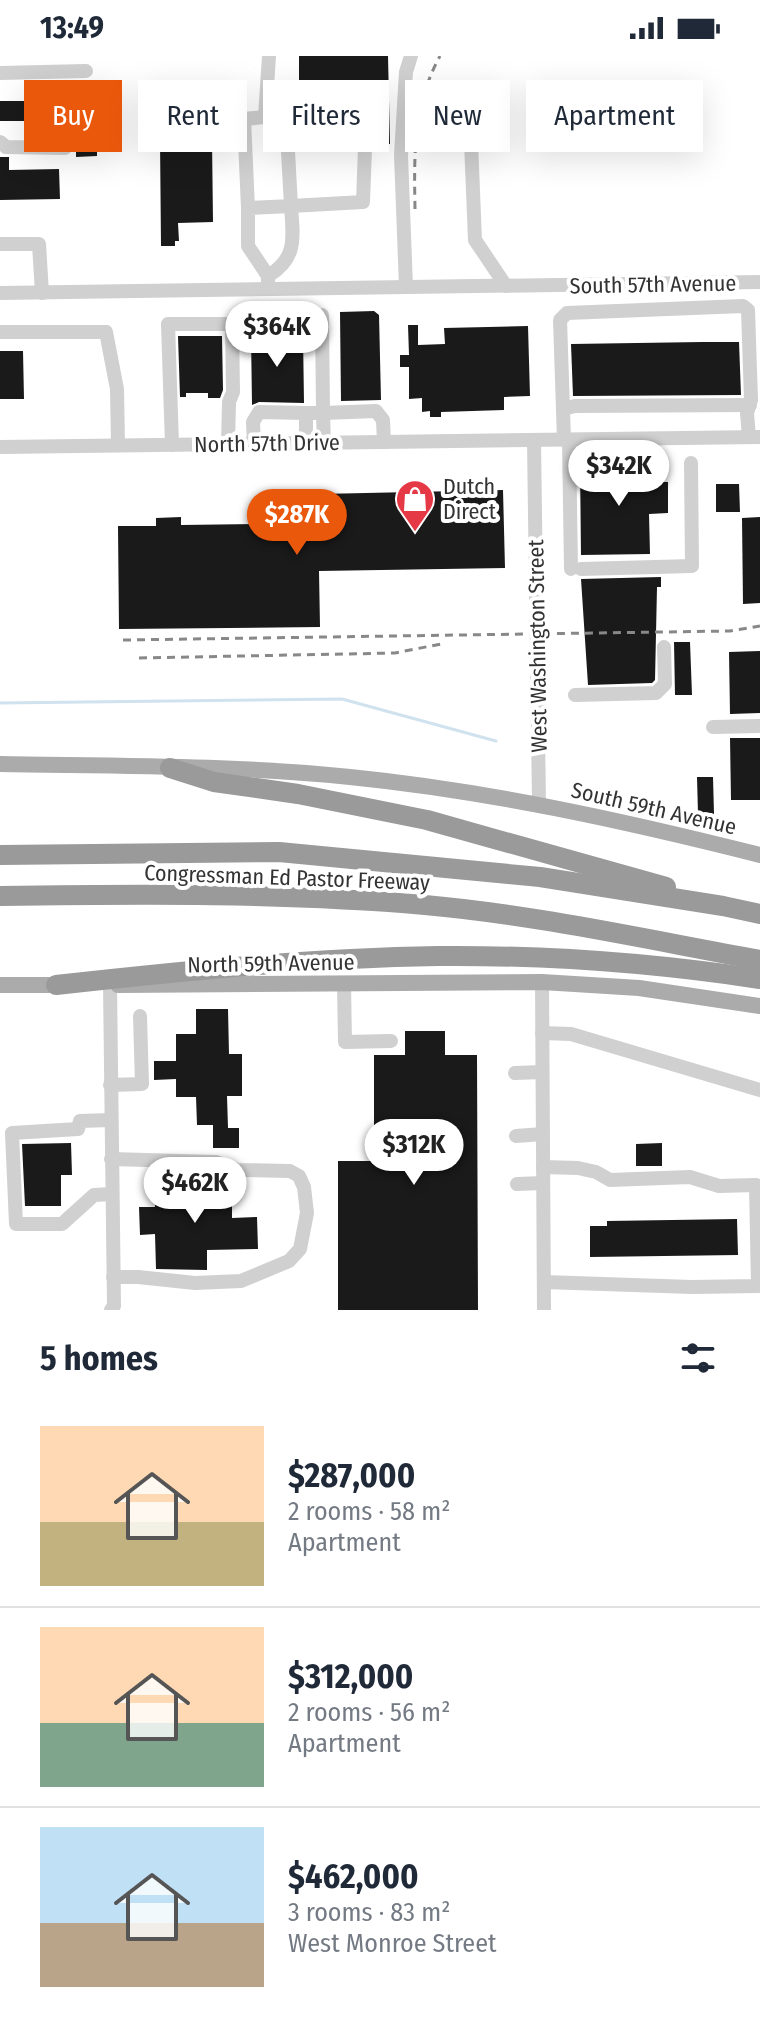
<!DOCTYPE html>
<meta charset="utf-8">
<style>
body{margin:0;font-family:"Fira Sans Condensed",sans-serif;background:#f6f6f7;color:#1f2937;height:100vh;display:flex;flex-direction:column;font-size:30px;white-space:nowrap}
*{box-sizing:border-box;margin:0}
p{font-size:26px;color:#747a83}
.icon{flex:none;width:44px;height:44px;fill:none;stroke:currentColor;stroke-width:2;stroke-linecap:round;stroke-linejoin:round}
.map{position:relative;height:1254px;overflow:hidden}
.side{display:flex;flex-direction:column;background:#fff;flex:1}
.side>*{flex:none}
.top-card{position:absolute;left:24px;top:24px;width:712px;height:72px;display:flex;gap:16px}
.price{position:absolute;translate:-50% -68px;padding:0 18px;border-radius:28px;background:#fff;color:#222;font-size:26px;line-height:52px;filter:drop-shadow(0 2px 4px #0008)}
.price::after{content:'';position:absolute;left:50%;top:48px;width:24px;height:18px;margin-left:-12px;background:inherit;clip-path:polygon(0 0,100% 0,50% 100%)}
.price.current{background:#ea580c;color:#fff}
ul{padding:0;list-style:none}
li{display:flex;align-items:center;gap:24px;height:200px;padding:0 40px}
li+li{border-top:2px solid #e0e1e3}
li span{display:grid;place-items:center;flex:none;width:224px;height:160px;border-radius:0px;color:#555}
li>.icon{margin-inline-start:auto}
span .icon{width:96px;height:96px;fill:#fffc;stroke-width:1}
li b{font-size:34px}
h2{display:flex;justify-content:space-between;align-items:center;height:96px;padding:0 40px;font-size:34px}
.chip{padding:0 28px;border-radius:0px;background:#fff;box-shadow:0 8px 32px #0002;font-size:28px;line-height:72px}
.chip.current{background:#ea580c;color:#fff}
.status{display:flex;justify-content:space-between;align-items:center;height:56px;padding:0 40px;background:#fff;direction:ltr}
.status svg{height:22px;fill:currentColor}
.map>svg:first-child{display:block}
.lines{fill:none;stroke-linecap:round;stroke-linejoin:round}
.stream{stroke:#cfe2ee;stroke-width:3}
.building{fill:#1a1a1a}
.minor{stroke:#d0d0d0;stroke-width:14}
.major{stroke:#ababab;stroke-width:16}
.highway{stroke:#9a9a9a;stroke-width:20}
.rail{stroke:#888;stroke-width:3;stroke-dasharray:8 6;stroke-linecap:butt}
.labels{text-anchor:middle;stroke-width:8;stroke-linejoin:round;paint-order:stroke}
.street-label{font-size:22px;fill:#333;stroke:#fff}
.poi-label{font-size:22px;fill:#333;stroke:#fff;text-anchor:start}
</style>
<div class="status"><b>13:49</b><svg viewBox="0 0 49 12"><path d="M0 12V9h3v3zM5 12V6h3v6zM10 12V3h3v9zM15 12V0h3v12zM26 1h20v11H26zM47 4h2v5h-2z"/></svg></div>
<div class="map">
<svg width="760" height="1254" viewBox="0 0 760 1254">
<rect width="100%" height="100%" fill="#fff"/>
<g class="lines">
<path class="stream" d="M0,647L342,643L496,685"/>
</g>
<g class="building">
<path d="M299,0H388L390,88H374L365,82L356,89L299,90Z"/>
<rect x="0" y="45" width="25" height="20"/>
<path d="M160,83H212L213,166L178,167L179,185H175V190H161Z"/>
<path d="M76,85H97V100L76,101Z"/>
<path d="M0,101H9V114L59,113L60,143L0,144Z"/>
<path d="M374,255L379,259L381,344L341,345L340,256Z"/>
<path d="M408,269H418V289L445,288L444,272L528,270L530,340L504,341V354L441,356V361H430V355L422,356V342L409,343V311H400V299H409Z"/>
<path d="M251,279H303L304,347L259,346L252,349Z"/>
<path d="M178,280H222L223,334L220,342H208V337H186V341H180Z"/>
<path d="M702,286H739L741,339L573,340L571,288Z"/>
<path d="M0,295H23L24,343H0Z"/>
<path d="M648,406L649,426H668V457L649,458L650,498L581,499L580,407Z"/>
<path d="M716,428H739L740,456H716Z"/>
<path d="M503,434L505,512L319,515L320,571L119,573L118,470H156V462L181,461V469L257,468V460H281V468L321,467L320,438Z"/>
<path d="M760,461V547L743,548L742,462Z"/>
<path d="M661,521V531H657L655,624L652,627L588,629L581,523Z"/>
<path d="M674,586H690L692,639H675Z"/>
<path d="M760,595V657L730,658L729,596Z"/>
<path d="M730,682H760V744H731Z"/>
<path d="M697,721H713L714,758H698Z"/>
<path d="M196,953H228L229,998H242V1040H227L228,1072H239V1092H213V1069H197L196,1041H176V1023L154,1024V1005H176V978H196Z"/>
<path d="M405,975H445V999H477L478,1254H338V1105H374V999H405Z"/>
<path d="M71,1087L72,1119H61V1150H25L22,1088Z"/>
<path d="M662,1087V1110H636V1088Z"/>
<path d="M194,1121H214V1132L232,1131V1162L257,1161L258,1193L207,1194V1214L156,1213L155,1178L140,1179L139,1151H155V1132H194Z"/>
<path d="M737,1163L738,1199L590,1201V1170H607V1165Z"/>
</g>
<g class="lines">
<g class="minor">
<path d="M0,17L86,15"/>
<path d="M0,86L6,91L65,92"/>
<path d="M471,86L475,184L506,230"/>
<path d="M248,152L244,63L265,61"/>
<path d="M0,188H39L42,237"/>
<path d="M268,220L248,190V152L291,150L286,59L265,61L269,0"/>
<path d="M268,226V220C298,202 293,181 291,150L363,146L365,92"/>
<path d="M406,231L401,99L406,16L411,0"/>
<path d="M0,237L760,226"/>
<path d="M0,276H106L117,333L118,389"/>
<path d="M563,353L575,350L750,349"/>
<path d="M306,357H323L322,259"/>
<path d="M564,384L560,264L567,257L743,250L748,254L751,344L747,357L749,381"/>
<path d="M569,384L571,513"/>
<path d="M534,385L539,748"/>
<path d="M324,387L323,357L376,355L383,364L384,386"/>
<path d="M254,388L253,366L259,356L306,357V387"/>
<path d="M172,389L168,268H232L233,336L229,346L228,388"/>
<path d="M0,391L760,381"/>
<path d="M581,513L692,510L691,407"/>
<path d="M575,639L656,637L665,628L664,591"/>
<path d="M713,671L760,670"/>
<path d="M542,926L544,1254"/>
<path d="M344,928L345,986L391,985"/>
<path d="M110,929L114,1250L111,1254"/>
<path d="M542,977L571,978L760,1034"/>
<path d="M515,1017L542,1016"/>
<path d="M110,1029L142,1028L140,960"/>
<path d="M110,1064L80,1065L78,1073L12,1077L16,1168H62L94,1139L112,1138"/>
<path d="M516,1080L543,1078"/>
<path d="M111,1103L216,1106L237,1114L290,1115L299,1120L304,1131L307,1157L300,1193L289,1205L241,1225L195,1227L138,1221H113"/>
<path d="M543,1111L578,1112L596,1116L610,1124L690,1121L719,1130L756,1129L758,1230L692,1231L544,1226"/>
<path d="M517,1128L543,1127"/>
</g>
<g class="major">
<path d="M0,708C117,710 234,709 350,721C489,735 625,765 760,799"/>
<path d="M0,929H66"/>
<path d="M118,929L542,926L639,932L760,950"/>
</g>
<g class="highway">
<path d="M170,712L214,726L298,738L427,764L666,831"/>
<path d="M0,799L279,796L540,821L723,850L760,858"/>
<path d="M0,840C141,838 284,837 425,849C537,859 649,884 760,904"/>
<path d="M56,929C183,915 311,902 438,900C546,899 654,907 760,923"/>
</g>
<g class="rail">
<path d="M415,153C414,99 413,49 440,0"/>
<path d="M123,584L730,575L760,570"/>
<path d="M139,602L395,597L441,588"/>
</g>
</g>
<defs>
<g id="shop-pin" transform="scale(2)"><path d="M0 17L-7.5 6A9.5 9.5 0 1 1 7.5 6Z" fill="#e63946" stroke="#fff"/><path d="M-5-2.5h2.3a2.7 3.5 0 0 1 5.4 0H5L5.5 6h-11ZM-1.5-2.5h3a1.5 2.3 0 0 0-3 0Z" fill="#fff"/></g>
</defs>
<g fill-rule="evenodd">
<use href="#shop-pin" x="415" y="443"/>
</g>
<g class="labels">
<g class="street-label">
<text transform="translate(653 228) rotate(-1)" y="8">South 57th Avenue</text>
<text transform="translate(267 387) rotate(-1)" y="8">North 57th Drive</text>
<text transform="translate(537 590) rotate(-91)" y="8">West Washington Street</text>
<text transform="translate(654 752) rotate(13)" y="8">South 59th Avenue</text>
<text transform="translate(287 821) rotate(2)" y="8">Congressman Ed Pastor Freeway</text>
<text transform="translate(271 907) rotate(-1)" y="8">North 59th Avenue</text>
</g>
<g class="poi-label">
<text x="443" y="438">Dutch<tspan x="443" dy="25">Direct</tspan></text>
</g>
</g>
</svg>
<b class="price" style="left:277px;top:313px">$364K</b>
<b class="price" style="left:619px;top:452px">$342K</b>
<b class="price current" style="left:297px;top:501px">$287K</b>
<b class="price" style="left:414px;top:1131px">$312K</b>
<b class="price" style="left:195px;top:1169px">$462K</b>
<div class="top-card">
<a class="chip current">Buy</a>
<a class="chip">Rent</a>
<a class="chip">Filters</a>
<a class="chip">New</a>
<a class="chip">Apartment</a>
</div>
</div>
<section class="side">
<h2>5 homes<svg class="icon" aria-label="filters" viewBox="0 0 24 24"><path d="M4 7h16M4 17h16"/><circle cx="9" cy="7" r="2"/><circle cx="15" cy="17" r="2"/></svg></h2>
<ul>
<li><span style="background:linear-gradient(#ffd9b3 60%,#c2b280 0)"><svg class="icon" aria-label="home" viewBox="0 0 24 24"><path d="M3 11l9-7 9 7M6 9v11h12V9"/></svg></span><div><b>$287,000</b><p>2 rooms · 58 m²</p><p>Apartment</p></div></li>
<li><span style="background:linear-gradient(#ffd9b3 60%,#7fa58c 0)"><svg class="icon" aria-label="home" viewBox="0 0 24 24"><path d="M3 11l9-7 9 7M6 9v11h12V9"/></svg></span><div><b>$312,000</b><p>2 rooms · 56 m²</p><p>Apartment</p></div></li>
<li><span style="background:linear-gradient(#bfe0f5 60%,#b9a48a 0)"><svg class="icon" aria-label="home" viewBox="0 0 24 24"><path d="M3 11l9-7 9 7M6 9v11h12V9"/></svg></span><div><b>$462,000</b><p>3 rooms · 83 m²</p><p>West Monroe Street</p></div></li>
</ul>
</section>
